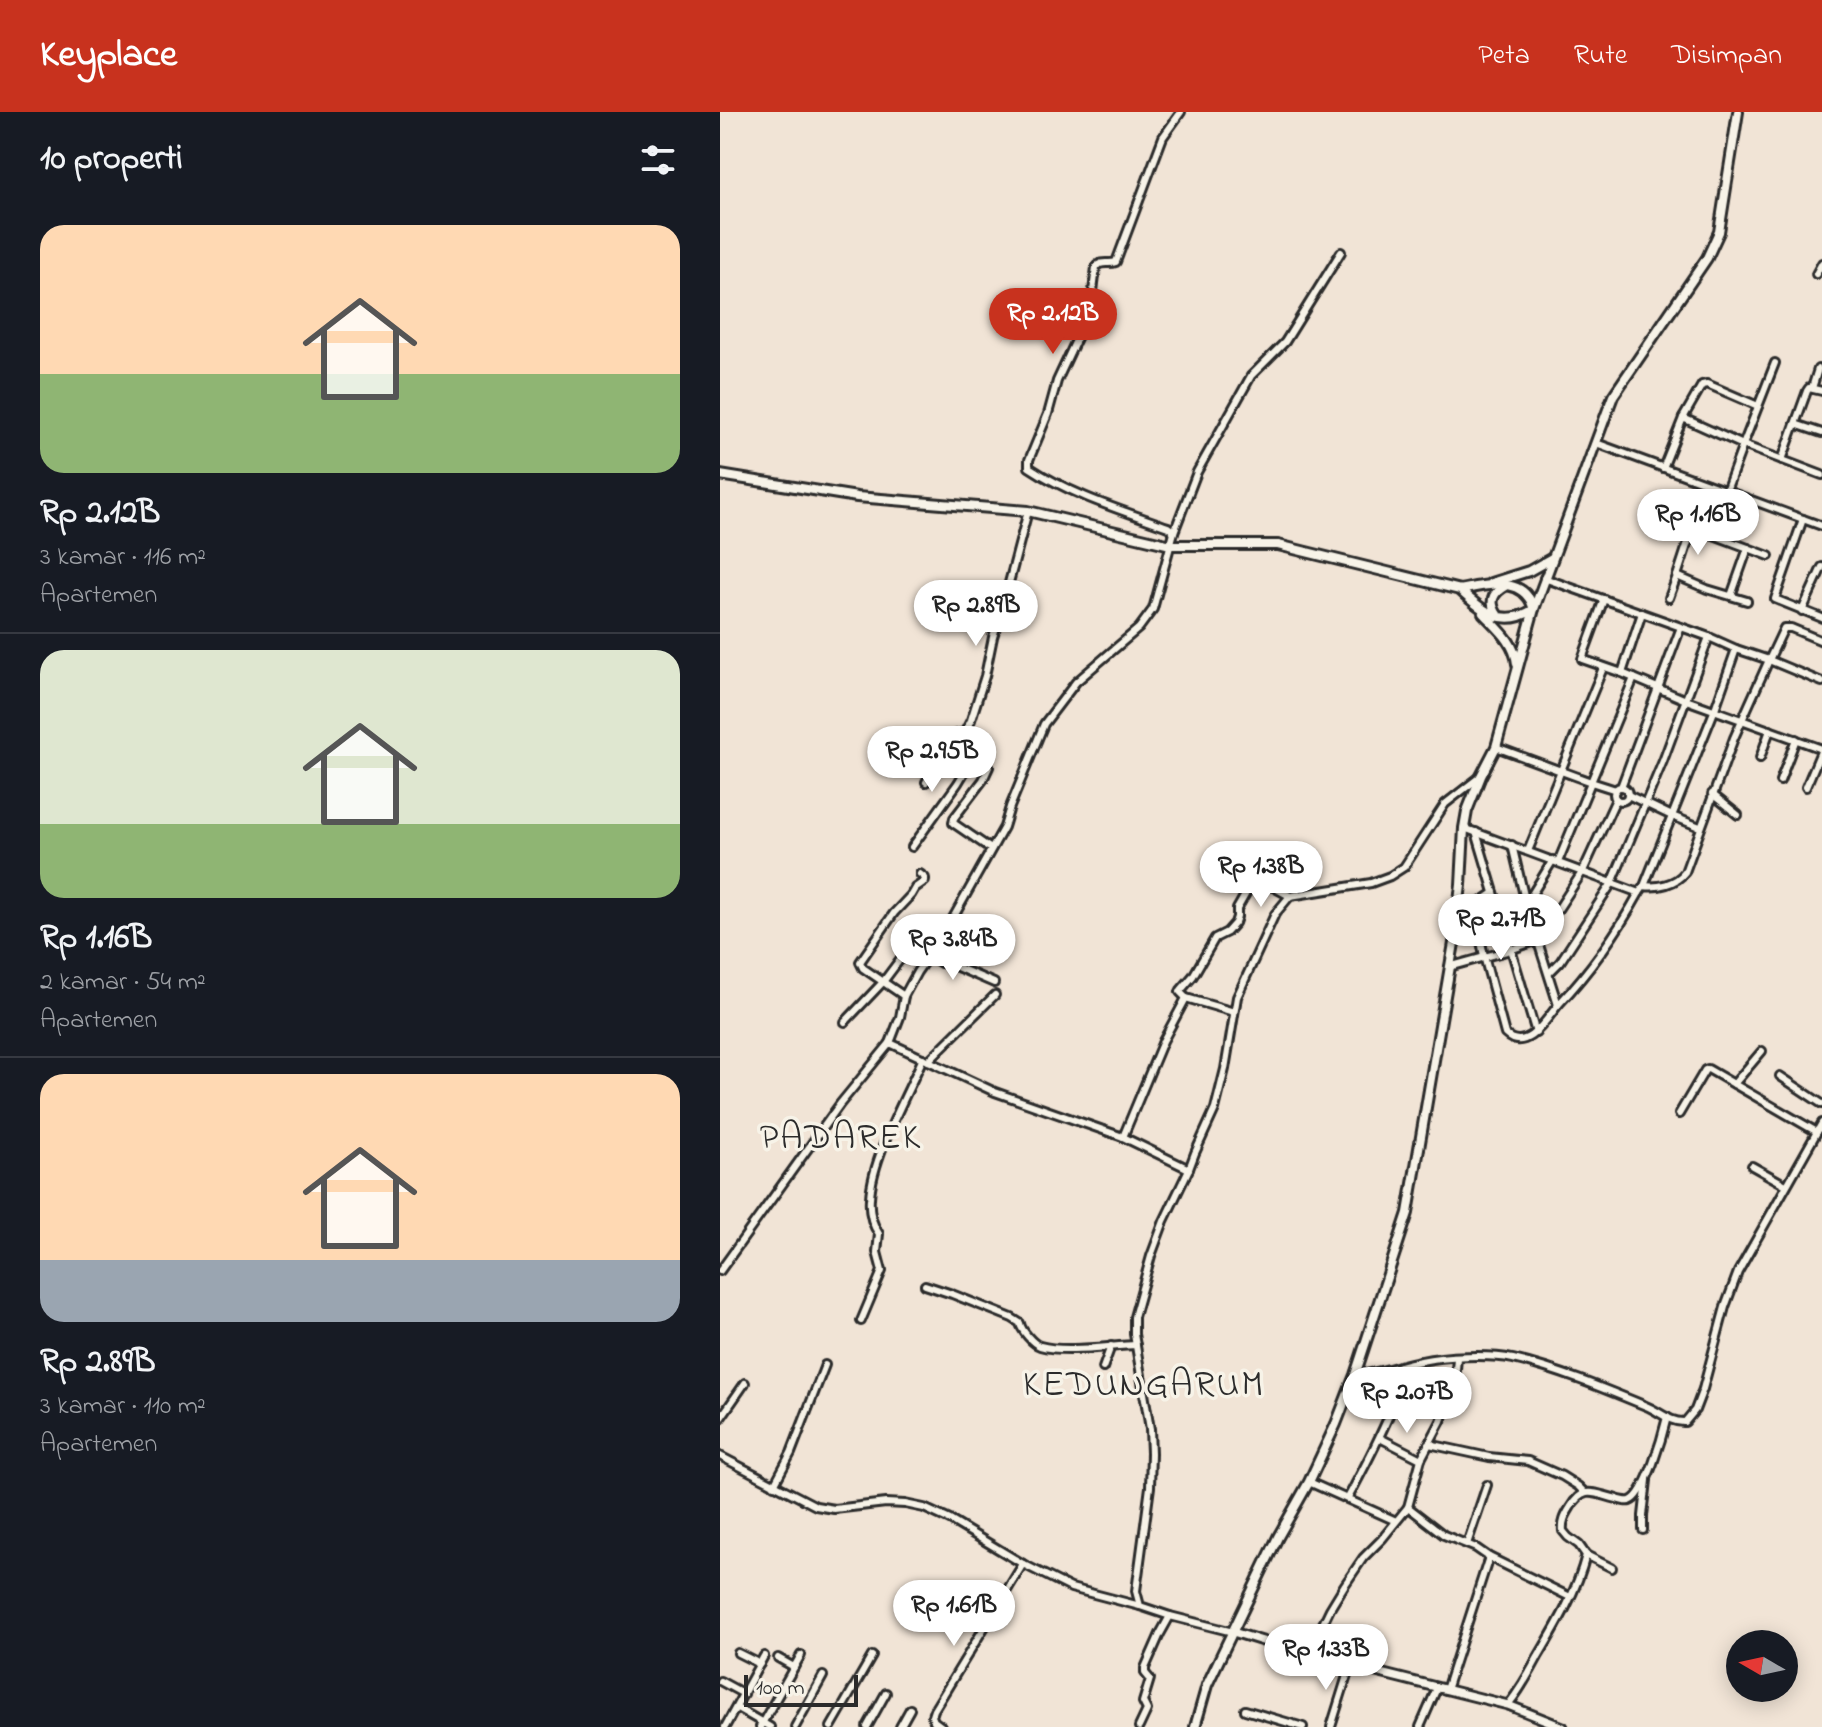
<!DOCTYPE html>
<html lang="id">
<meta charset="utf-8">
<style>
body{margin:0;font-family:"Indie Flower",sans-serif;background:#242831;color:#f1f3f6;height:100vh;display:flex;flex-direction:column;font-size:30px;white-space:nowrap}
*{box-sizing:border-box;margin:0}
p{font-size:26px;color:#9ea1a6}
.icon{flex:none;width:44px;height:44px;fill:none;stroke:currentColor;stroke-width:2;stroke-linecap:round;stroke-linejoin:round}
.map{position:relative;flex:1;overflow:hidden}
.panel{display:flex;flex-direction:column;background:#171b24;width:720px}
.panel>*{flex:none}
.needle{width:52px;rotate:279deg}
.fabs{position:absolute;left:1006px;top:1518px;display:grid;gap:16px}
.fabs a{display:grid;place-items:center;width:72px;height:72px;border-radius:50%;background:#171b24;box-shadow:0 4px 20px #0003;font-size:40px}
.scale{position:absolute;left:24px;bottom:20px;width:114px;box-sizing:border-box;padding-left:8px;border:4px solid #2b2b2b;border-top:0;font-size:22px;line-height:28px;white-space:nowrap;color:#2b2b2b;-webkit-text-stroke:6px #f7f3e8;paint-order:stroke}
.price{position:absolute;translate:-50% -68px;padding:0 18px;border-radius:28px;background:#fff;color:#222;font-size:26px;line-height:52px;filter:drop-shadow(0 2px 4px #0008)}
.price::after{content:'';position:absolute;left:50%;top:48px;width:24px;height:18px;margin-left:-12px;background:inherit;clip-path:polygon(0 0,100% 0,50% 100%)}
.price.active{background:#c8321e;color:#fff}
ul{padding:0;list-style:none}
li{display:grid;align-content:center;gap:16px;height:424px;padding:0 40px}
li+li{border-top:2px solid #363941}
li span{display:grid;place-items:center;height:248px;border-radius:24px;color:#555}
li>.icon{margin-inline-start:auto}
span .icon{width:144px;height:144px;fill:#fffc;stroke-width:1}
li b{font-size:34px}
h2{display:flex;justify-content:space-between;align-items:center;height:96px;padding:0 40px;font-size:34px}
header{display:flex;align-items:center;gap:48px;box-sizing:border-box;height:112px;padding:0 40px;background:#c8321e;color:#fff}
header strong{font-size:38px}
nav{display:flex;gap:44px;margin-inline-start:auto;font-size:28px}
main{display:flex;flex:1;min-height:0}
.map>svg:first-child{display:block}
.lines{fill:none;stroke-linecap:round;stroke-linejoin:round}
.minor-casing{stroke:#2b2b2b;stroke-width:12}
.tertiary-casing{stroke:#2b2b2b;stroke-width:13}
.secondary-casing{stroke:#2b2b2b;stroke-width:14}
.minor{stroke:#f7f3e8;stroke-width:6}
.tertiary{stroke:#f7f3e8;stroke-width:7}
.secondary{stroke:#f7f3e8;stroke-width:8}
.labels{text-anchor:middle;stroke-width:7;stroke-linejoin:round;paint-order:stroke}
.quarter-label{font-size:36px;letter-spacing:2px;fill:#2b2b2b;stroke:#f7f3e8}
</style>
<header>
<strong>Keyplace</strong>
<nav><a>Peta</a><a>Rute</a><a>Disimpan</a></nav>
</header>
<main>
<section class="panel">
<h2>10 properti<svg class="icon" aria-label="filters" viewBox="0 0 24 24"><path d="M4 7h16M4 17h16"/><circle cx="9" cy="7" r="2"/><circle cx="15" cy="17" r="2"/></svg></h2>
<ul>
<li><span style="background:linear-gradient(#ffd9b3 60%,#8fb573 0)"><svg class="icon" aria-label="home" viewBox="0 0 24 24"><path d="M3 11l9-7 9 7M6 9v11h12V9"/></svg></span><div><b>Rp 2.12B</b><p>3 kamar · 116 m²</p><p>Apartemen</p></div></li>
<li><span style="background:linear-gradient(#dfe7d0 70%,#8fb573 0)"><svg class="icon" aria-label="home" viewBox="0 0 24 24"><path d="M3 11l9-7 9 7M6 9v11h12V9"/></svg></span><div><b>Rp 1.16B</b><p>2 kamar · 54 m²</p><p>Apartemen</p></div></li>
<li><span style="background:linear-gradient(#ffd9b3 75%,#9aa5b1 0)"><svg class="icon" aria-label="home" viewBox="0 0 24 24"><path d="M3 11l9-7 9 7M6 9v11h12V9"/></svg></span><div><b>Rp 2.89B</b><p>3 kamar · 110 m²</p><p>Apartemen</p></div></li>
</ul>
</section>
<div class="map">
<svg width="1102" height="1615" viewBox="0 0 1102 1615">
<rect width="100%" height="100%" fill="#f1e4d6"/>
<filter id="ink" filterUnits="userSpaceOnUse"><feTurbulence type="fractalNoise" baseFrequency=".0125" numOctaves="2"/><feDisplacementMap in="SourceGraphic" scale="16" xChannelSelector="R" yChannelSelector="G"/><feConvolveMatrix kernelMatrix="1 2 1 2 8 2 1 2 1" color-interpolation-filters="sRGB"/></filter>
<g filter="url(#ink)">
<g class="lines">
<g class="minor-casing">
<g id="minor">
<path d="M1096,162L1102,151"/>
<path d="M1092,276L1098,257"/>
<path d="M963,306L982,273L987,272L1038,294"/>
<path d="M1075,312L1102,321"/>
<path d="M876,331L1102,414"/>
<path d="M1062,348L1087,279L1089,276L1102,279"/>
<path d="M943,356L963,306L1023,333L1055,251"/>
<path d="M987,372L957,464L987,477L1027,489"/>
<path d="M1006,379L1023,333L1102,363"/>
<path d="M1083,407L1055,487L1102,506"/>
<path d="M972,415L1028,436L1011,484"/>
<path d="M454,420L448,415C401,398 351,383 309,355V348L328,302L337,269L371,196L376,155C381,148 389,153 396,150L443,25L461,0"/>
<path d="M1028,436L1049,444"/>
<path d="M949,486L957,464"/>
<path d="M884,487L862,547L902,561L966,588L1102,637"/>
<path d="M1082,499L1102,455"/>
<path d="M1102,529L1071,516H1064L1049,548L1102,570"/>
<path d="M902,561L922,501"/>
<path d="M239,623L246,631L250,639L269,655L263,668L234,706L233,711L271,737"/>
<path d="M776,635L871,670L896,678"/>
<path d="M1040,646L1050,618"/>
<path d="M1060,669L1076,627"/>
<path d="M206,670L234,623L245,620L251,608L265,564L273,525L285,486L308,399"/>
<path d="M901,675L961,515"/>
<path d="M1086,675L1102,637"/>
<circle cx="901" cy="682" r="7"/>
<path d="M992,682L1018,703"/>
<path d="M908,683L952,704L980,715"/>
<path d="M744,716L919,781L924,774C938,776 956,772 965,760L1014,626L1049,548L1016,537L989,525L824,466"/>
<path d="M756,720L816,921"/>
<path d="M792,733L806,792L838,893C869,860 897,821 919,781"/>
<path d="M192,735L238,671L254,644"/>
<path d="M808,739L883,556"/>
<path d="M838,750L914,566"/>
<path d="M924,774L995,597L1016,537"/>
<path d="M774,781L759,791L755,801L764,844L785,922C806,942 826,908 838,893"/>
<path d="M806,792L833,748"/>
<path d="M209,843L221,851L230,852L274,871"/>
<path d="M729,855L790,838L818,828L863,759L896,687"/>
<path d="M829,861L840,850L892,771L943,649L989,525"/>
<path d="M184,884L143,856L140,850L174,801L191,783L195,776L205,769V766L200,762"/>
<path d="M466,886L460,880L461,878L473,864L495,826L507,820L515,811L517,805V797L533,769L540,768L570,784"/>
<path d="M125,910L163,870L181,846"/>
<path d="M170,931L180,905L184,884L197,860L228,815L284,715L290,695L324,612L356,570L419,516L433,497L454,420L477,360L531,264L565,230L621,140"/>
<path d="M208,949L275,883"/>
<path d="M1060,964L1102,992"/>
<path d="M1014,972L1042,939"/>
<path d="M959,1002L985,958L988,957L1097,1020"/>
<path d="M403,1025L443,929L466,886L514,900"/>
<path d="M1032,1054L1066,1073"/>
<path d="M469,1057L475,1041L495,997L505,957L517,885L555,802L570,784L651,771L670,764L684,755L725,692L761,664"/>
<path d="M0,1159L120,992L170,931L275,980L403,1025L469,1057L444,1109L431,1144L414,1205V1222L430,1317L431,1341L430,1375L416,1479L420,1494L450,1504L513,1520"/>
<path d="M205,1173L232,1182L292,1206L300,1211C301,1218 313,1232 320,1234C345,1241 389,1234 416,1233"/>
<path d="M141,1209L162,1159L157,1140L159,1122C152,1112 149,1099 150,1086C152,1045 186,985 203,946"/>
<path d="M737,1246L735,1269L721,1309L701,1347L688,1395L724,1423L756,1436L769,1445L850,1485"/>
<path d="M383,1256L391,1234"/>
<path d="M635,1263C658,1262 679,1253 701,1249C724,1244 769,1242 793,1247C836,1257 885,1277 926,1294C939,1299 950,1311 965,1310L975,1298L983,1277L1005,1195L1018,1160L1102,1011"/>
<path d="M0,1307L25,1271"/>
<path d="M660,1326L701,1347"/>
<path d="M709,1332L769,1345L808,1349L842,1364L858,1374L864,1380"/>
<path d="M0,1344L96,1394L114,1397L166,1391L185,1392L204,1396L230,1408L303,1452L351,1476L420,1494"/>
<path d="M589,1370L676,1409"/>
<path d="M54,1373L71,1341L105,1253"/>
<path d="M628,1386C642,1360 655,1335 667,1308C675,1289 682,1275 680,1254"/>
<path d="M923,1418V1404L927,1368"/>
<path d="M747,1432L767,1373"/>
<path d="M866,1443L892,1456"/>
<path d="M18,1541L40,1552"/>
<path d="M588,1543L610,1497L624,1474L643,1446L662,1427L688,1395"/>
<path d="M58,1546L74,1555"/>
<path d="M0,1569L24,1582"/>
<path d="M726,1578L769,1445"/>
<path d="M788,1593C800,1578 809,1562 818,1545C837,1513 857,1479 866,1443L859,1433L848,1425L843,1419C842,1410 845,1404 850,1396C864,1372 875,1382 897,1387C899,1388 907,1390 910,1389C926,1384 943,1322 947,1305"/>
<path d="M17,1596L50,1615"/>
<path d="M525,1598L583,1615"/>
<path d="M5,1615L44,1544"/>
<path d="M40,1615L81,1543"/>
<path d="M75,1615L103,1564"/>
<path d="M111,1615L152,1544"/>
<path d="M147,1615L166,1581"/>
<path d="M180,1615L190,1597"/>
<path d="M222,1615L214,1609L212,1604L214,1598L303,1452"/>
<path d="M419,1615L427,1598L423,1590L430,1567L425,1561V1556L440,1522L450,1504"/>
<path d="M611,1615L630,1554"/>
<path d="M700,1615L717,1576"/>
</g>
</g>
<g class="tertiary-casing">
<path id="tertiary" d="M513,1520L588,1543L788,1593L843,1615"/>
</g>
<g class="secondary-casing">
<g id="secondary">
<path d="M0,363L137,385L308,399L451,433H558L740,478C760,474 794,465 808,485C811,488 812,493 814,497C784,517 763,500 740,478"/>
<path d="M771,471L809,459L832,446"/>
<path d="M763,501C778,517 795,530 797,552"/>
<path d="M778,504C769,491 771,482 785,474"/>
<path d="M475,1615L487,1573L558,1425L589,1370L616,1312L635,1263L688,1101L734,831L741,773L744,716L747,699L761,664L776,635L814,497L893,284L987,146L999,120L1018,0"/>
</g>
</g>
<use href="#minor" class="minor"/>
<use href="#tertiary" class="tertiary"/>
<use href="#secondary" class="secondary"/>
</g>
</g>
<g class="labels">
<g class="quarter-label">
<text x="121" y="1036">PADAREK</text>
<text x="424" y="1283">KEDUNGARUM</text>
</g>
</g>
</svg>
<div class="fabs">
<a><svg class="needle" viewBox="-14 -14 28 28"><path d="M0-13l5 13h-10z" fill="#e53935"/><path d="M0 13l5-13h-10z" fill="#9ea1a6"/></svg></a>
</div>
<div class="scale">100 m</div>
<b class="price active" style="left:333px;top:244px">Rp 2.12B</b>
<b class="price" style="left:978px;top:445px">Rp 1.16B</b>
<b class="price" style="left:256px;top:536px">Rp 2.89B</b>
<b class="price" style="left:212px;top:682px">Rp 2.95B</b>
<b class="price" style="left:541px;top:797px">Rp 1.38B</b>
<b class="price" style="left:781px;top:850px">Rp 2.71B</b>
<b class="price" style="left:233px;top:870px">Rp 3.84B</b>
<b class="price" style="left:687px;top:1323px">Rp 2.07B</b>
<b class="price" style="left:234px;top:1536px">Rp 1.61B</b>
<b class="price" style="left:606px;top:1580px">Rp 1.33B</b>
</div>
</main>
